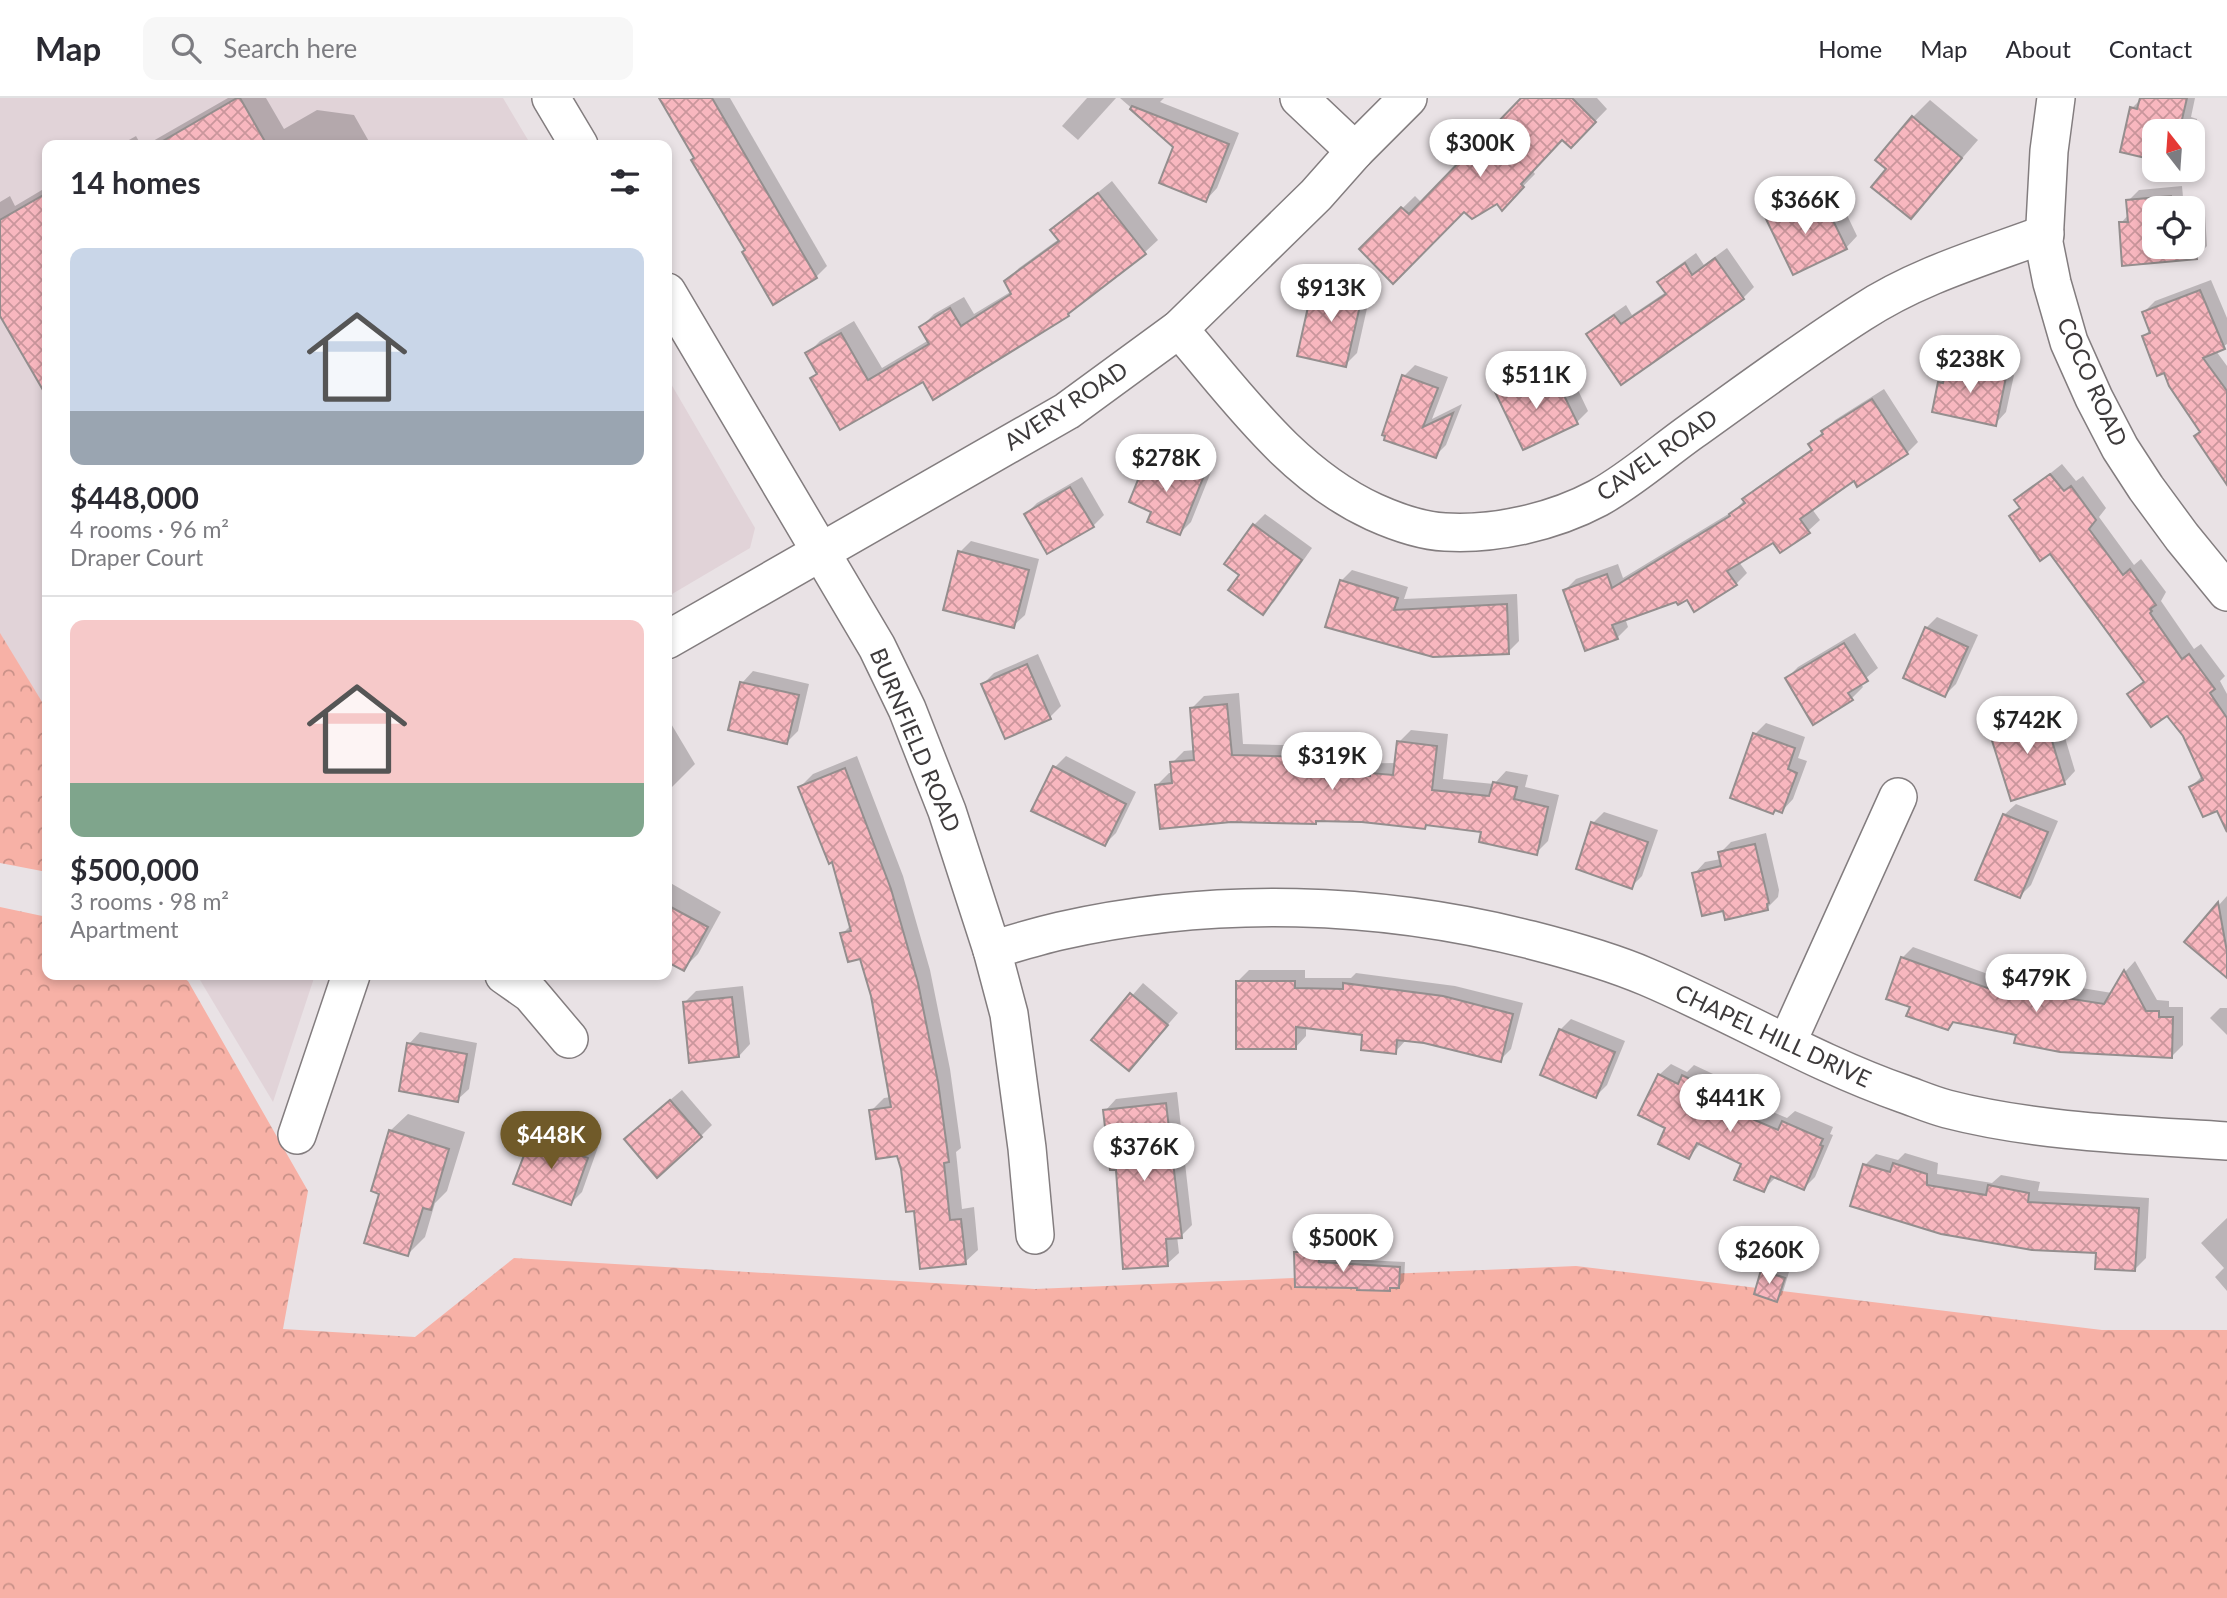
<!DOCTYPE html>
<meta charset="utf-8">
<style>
body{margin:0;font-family:Lato,sans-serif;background:#f7f7f7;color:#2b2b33;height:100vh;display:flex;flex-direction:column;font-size:26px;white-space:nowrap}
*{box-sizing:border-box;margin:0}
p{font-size:23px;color:#7c7c81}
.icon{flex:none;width:38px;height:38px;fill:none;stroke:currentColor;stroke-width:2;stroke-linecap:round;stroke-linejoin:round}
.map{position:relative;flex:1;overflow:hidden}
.sheet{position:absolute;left:42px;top:42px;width:630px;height:840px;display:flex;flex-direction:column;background:#fff;border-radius:14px;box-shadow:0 4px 10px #0003}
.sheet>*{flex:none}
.needle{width:46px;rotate:343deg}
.buttons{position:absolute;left:2142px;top:21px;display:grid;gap:14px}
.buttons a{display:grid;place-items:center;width:63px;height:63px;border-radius:14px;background:#fff;box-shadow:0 4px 10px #0003;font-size:35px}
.price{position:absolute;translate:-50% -60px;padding:0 16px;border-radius:24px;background:#fff;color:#222;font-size:23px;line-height:46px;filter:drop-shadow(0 2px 4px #0008)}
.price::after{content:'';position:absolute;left:50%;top:42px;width:21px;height:16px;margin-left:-10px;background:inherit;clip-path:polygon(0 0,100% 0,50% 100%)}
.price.current{background:#705a29;color:#fff}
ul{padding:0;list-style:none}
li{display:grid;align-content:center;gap:14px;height:371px;padding:0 28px}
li+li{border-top:2px solid #e1e1e2}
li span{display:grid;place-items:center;height:217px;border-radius:14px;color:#555}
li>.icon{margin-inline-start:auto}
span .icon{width:126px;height:126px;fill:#fffc;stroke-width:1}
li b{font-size:30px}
h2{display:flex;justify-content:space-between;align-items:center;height:84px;padding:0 28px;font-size:30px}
header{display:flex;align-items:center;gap:42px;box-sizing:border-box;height:98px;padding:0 35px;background:#fff;border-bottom:2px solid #e1e1e2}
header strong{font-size:33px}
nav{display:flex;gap:38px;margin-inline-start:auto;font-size:24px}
.search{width:490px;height:63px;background:#f7f7f7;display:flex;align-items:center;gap:18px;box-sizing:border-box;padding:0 24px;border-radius:14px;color:#7c7c81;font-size:26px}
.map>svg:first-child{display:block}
.built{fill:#e1d3d8}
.forest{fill:url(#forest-crowns)}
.shadow{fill:#0003}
.building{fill:url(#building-cross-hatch);stroke:#948e8e;stroke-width:2}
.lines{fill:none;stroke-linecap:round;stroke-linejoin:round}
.minor-casing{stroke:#837d7f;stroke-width:40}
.minor{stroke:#fff;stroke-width:37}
.labels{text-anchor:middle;stroke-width:5;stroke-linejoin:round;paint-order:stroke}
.street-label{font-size:23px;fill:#3e3b3c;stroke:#fff}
</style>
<header>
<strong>Map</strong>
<div class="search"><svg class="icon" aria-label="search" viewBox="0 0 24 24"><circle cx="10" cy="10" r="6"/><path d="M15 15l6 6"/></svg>Search here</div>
<nav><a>Home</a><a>Map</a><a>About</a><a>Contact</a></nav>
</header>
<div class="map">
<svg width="2227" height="1500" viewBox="0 0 2227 1500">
<defs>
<pattern id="forest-crowns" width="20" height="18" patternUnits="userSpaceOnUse" patternTransform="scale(1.75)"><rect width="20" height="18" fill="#f7b1a6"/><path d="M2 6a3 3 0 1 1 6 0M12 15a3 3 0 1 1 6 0" fill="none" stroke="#c99188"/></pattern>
<pattern id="building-cross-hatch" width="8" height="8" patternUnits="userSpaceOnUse" patternTransform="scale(1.75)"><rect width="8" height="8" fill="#f8b7bf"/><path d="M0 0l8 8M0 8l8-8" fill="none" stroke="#ca969c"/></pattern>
</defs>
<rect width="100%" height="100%" fill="#e9e2e5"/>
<g class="built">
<path d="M0,0H503L531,47H47V767L0,756Z"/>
<path d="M667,279L755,430L750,450L667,499Z"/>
<path d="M197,877H315L273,1004Z"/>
</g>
<g class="forest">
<path d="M0,535L47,612V774L0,765Z"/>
<path d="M0,809L47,819V877H178L188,883L308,1093L283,1231L415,1239L514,1160L1035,1191L1576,1168L2102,1232H2227V1500H0Z"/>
</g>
<g class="shadow">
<path d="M228,0H266L284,31L317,12L354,17L371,47H146Z"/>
<path d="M661,0H730L827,168L816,179L747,151Z"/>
<path d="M1087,0H1116L1078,42L1062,28Z"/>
<path d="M1120,0H1164L1160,4L1239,35L1217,90L1206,102L1175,48Z"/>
<path d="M1523,0H1597L1607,11L1571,48L1562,40L1532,72L1535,76L1502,110L1497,103L1464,111L1361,151L1415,98L1422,105Z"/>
<path d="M2142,0H2195L2191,19L2197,21L2199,52L2193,59V33H2154V60L2122,52L2132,10Z"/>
<path d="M1930,2L1978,42L1911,119L1889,71L1913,19Z"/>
<path d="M136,38L141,47H120Z"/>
<path d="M1112,83L1158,142L1145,154L1068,217L923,282L841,330L812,280L818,274L807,256L820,243L854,223L882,270L929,242L921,229L934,216L964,199L974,216L1012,193L1006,183L1019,170L1059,141L1052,132Z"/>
<path d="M2182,88L2184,110H2154V149H2193V119L2205,117L2207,148L2196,160L2124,166L2121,125L2129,116L2128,103L2139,92Z"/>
<path d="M47,89V296L0,214V104L10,98L15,108Z"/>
<path d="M1808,94L1814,107L1837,96L1857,138L1846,150L1767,120L1778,108Z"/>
<path d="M1727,150L1754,189L1743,200L1589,236L1600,225L1626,207L1632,217L1666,194L1660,184L1671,173L1696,155L1704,167Z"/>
<path d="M1336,171L1374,179L1357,255L1345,267L1312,201Z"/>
<path d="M2211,182L2227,220V246L2216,253L2227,268V370L2144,238L2151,231L2144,214L2155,203Z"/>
<path d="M1959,255L2016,268L2006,314L1995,326L1939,285L1946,278L1948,266Z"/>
<path d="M1415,267L1448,279L1432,321L1462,306L1446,347L1435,358L1386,341L1404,278Z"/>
<path d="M1538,269L1545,282L1568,271L1588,313L1577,324L1498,295L1509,283Z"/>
<path d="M1884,291L1918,344L1907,355L1855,381L1812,411L1820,422L1808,433L1774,443L1739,464L1747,475L1736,486L1677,502L1625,520L1628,529L1617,540L1565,492L1576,481L1618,466L1623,480L1735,412L1756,390L1813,350L1810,346L1835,322Z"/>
<path d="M1161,347L1213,369L1191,424L1180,435L1153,413L1150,358Z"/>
<path d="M2062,366L2076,383L2083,378L2106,410L2099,419L2134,467L2141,461L2166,494L2161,503L2194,551L2201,546L2225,578L2220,583L2227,596V710L2191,689L2203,677L2184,637L2167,616L2130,596L2145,582L2051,453L2012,418L2021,409L2017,402Z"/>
<path d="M1082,379L1104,417L1093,428L1026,416L1037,405Z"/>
<path d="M1265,416L1312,450L1274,504L1262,515L1254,427Z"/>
<path d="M971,443L1039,461L1025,517L1013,528L960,454Z"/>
<path d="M1352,472L1408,489L1404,501L1517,496L1519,543L1508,554L1433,558L1341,483Z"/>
<path d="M1937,519L1978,537L1956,586L1945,597L1926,530Z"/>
<path d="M1855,535L1878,570L1860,585L1863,589L1852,600L1787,580L1798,569Z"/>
<path d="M1038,556L1061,608L1050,619L983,586L994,575Z"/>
<path d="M753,573L809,586L798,633L787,644L742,585Z"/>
<path d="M1239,595L1243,646L1328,648L1327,666L1396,665L1399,644L1411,632L1448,636L1443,681L1494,686L1506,673L1528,677L1525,689L1559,697L1548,743L1536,755L1483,732L1428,725L1425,729L1362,722L1318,721L1316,724L1157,687L1169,675H1173L1172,665L1184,653L1195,652L1192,610L1204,598Z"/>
<path d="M2054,603L2075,673L2064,685L1990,630L2002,619Z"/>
<path d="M670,624L695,666L667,694V626Z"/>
<path d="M1766,625L1805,639L1798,660L1807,663L1793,701L1782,713L1755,636Z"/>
<path d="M857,658L903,778L930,872L950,971L961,1050L956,1054L962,1111L974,1109L978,1152L965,1164L915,1111L899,1056L871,1013L884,1000L891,999L873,898L861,858L842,836L851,827L833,762L800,689L813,676Z"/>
<path d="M1066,658L1136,694L1116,735L1105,746L1055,669Z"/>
<path d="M2016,706L2058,723L2031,787L2020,798L2004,717Z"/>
<path d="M1604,714L1658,732L1642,778L1631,789L1593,725Z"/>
<path d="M1766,735L1779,792L1778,799L1767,810L1725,811L1694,776L1705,764L1721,761L1720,755L1731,744Z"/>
<path d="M667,783L721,814L698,856L683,871L667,862Z"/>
<path d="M2227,798V878L2186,844Z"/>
<path d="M1913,849L2010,884L2015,879L2112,895L2125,874L2135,863L2157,902L2169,903V909H2183V947L2172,958L2018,935L1955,923L1947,930L1912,908L1902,860Z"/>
<path d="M1249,872H1305V880H1351L1356,875L1455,888L1523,905L1511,951L1500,962L1424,943L1406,942L1395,954L1364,935L1306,929V938L1295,950L1237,884Z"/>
<path d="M1143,885L1178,915L1129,971L1094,942Z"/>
<path d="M743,888L750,946L739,958L684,905L696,893Z"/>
<path d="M2220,910H2227V937L2210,920Z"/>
<path d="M1571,921L1625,943L1607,987L1596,998L1560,932Z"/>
<path d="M420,934L477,945L469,991L457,1002L409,946Z"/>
<path d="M1671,966L1687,974L1694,967L1730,984L1727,990L1731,991L1729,996L1787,1020L1795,1013L1833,1029L1830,1036L1833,1037L1815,1079L1804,1090L1776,1079L1763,1092L1743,1066L1701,1045L1689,1059L1668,1029L1659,977Z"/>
<path d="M682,992L712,1027L701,1038L637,1030Z"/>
<path d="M1177,994L1192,1127L1181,1138H1177L1179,1155L1167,1166L1117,1070L1105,1013L1116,1001Z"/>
<path d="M408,1016L465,1034L447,1093L435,1105L425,1139L408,1156L381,1094L390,1033Z"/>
<path d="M544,1029L598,1049L582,1094L571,1105L532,1040Z"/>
<path d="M1905,1055L1938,1065L1937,1076L1992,1085L2001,1077L2040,1084L2038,1093L2149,1100L2146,1160L2135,1171L2097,1154L1865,1067L1876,1056L1898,1062Z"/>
<path d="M2227,1120V1193L2215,1179L2224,1170L2201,1145Z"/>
<path d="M1301,1149H1323V1160L1405,1164L1404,1183L1399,1189H1392L1389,1192L1359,1188L1296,1155Z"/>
<path d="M1768,1168L1789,1174L1782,1197L1776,1202L1763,1173Z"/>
</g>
<g class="building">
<path d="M237,0H240L267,47H156Z"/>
<path d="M659,0H712L817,180L773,207L742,154L745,152L691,62L694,60Z"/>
<path d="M1521,0H1572L1596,24L1571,50L1562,42L1521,86L1524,89L1502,113L1497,106L1472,121L1464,114L1393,186L1359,151L1401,109L1409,116Z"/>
<path d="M2140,0H2187L2180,30L2201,35L2193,66V33H2154V62L2120,54L2130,9L2137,11Z"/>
<path d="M1132,8L1229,46L1206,104L1159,85L1173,49L1130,11Z"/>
<path d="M1912,18L1962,60L1911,121L1871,89L1886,71L1875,62Z"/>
<path d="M47,95V299L0,218V122Z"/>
<path d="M1098,95L1146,156L1068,216L1069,218L933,302L923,284L840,332L810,280L817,276L805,255L841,235L868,282L929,246L919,229L950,210L961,228L1011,196L1004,183L1059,143L1050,132Z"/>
<path d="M2171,98L2172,110H2154V149H2193L2194,128L2197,161L2122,168L2119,124H2128L2126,102Z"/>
<path d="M1796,104L1803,117L1825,106L1847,151L1793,177L1765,119Z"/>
<path d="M1715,160L1744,201L1621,287L1586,236L1614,217L1621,226L1666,196L1657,184L1685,165L1692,177Z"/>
<path d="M1323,181L1364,190L1346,269L1297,258L1310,200L1319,202Z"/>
<path d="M2200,192L2225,251L2203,260L2227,293V387L2194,338L2200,334L2169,288L2164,275L2157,278L2142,238L2150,235L2142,214Z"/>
<path d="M1947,266L2006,279L1996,328L1932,314L1938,284L1943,285Z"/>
<path d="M1402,277L1438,290L1423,329L1453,315L1436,360L1384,342L1385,338L1382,337Z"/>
<path d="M1527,279L1533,292L1556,281L1578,326L1523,352L1495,294Z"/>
<path d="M1872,301L1908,356L1857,389L1854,383L1800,421L1810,435L1780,455L1773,445L1727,473L1737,487L1694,514L1687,502L1678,507L1676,504L1612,527L1618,541L1585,553L1563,492L1607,476L1612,490L1730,418L1729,416L1745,405L1742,401L1812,352L1808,346L1823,336L1821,333Z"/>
<path d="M1148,357L1203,380L1180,437L1147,424L1151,414L1129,404Z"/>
<path d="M2050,376L2064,393L2071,388L2096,422L2089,431L2123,477L2130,471L2156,507L2150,511L2152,513L2150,515L2182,561L2189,556L2215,591L2210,595L2227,620V734L2217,713L2203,719L2189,689L2203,682L2183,638L2167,618L2151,629L2127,596L2144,584L2050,456L2040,463L2009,418L2020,410L2014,402Z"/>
<path d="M1070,389L1094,429L1047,456L1024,416Z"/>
<path d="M1253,426L1302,462L1263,517L1228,492L1239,477L1224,466Z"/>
<path d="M958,453L1029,472L1014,530L943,512Z"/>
<path d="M1340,482L1398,500L1394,512L1507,506L1509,556L1433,559L1325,529Z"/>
<path d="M1925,529L1968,549L1945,599L1903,580Z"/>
<path d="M1844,545L1868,583L1848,595L1853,602L1813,627L1785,580Z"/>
<path d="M1027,566L1051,621L1005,641L981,586Z"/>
<path d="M740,584L799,597L787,646L728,632Z"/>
<path d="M1227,606L1232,657L1317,659L1316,677L1370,678V675L1393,677L1397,643L1437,648L1432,692L1489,698L1493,684L1517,689L1514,701L1548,709L1537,757L1479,744L1481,734L1426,727L1425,731L1362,724L1316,723V726L1231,724L1160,731L1155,687L1172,685L1170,664L1194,662L1190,610Z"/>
<path d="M2043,613L2065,686L2011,703L1988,630Z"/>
<path d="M1753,635L1795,650L1788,671L1797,675L1782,715L1775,712L1773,716L1730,700Z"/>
<path d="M1053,668L1126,706L1105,748L1031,713Z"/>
<path d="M845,670L891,791L918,885L938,984L949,1064L944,1065L950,1122L961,1121L966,1166L920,1171L914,1113L906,1114L901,1071L897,1058L876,1061L869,1012L891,1009L871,898L860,861L848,864L840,835L851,833L832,764L829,766L798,689Z"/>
<path d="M2003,716L2048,734L2020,800L1975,782Z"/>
<path d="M1591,724L1648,744L1632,791L1576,771Z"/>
<path d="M1755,746L1769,805L1767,806L1768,812L1725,822L1723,813L1702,818L1692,775L1721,768L1718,754Z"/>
<path d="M2218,804L2227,854V880L2184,844Z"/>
<path d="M667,807L708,829L684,873L667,864Z"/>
<path d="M1901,859L2001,895L2002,890L2104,906L2124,872L2146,913H2159V919H2173L2172,960L2060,954L2014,945L2016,937L1953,924L1948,932L1906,918L1910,909L1886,901Z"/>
<path d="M1236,883H1295V890L1343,891V885L1443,898L1513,916L1501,964L1424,945L1397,942L1396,956L1361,952L1362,937L1296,929V951H1236Z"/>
<path d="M1130,895L1168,927L1129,973L1091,942Z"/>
<path d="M732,899L739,959L689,965L683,904Z"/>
<path d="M1559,931L1615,954L1596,1000L1540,977Z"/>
<path d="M407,945L467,956L458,1004L399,993Z"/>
<path d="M1658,976L1678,986L1682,977L1720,996L1717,1001L1721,1003L1719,1007L1778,1032L1782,1023L1823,1041L1820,1047L1823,1048L1804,1092L1771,1078L1764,1094L1734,1082L1741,1066L1697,1045L1689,1061L1658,1046L1665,1030L1638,1017Z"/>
<path d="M670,1002L702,1039L657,1080L624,1041Z"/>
<path d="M1166,1005L1182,1140L1166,1141L1168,1168L1123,1171L1116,1072H1110L1103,1012Z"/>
<path d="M389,1032L449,1051L431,1112L423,1110L408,1158L364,1145L379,1096L371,1093Z"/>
<path d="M531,1039L588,1060L571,1107L513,1086Z"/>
<path d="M1893,1065L1927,1076V1087L1986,1097L1988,1087L2029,1095L2028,1104L2139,1110L2135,1173L2095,1171L2096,1155L2032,1152L1941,1136L1850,1108L1863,1066L1890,1074Z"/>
<path d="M1294,1154H1319V1164L1400,1169L1399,1190H1390V1193L1357,1192V1190L1295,1189Z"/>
<path d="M1761,1172L1785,1180L1777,1204L1754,1196Z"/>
</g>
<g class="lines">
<g class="minor-casing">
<g id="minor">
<path d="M551,0L579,47"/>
<path d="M1299,0L1355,53"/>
<path d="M2056,0L2049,53L2044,145L2052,185L2069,244L2094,300L2120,350L2146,390L2182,439L2227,494"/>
<path d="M667,194L877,549L907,611L947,713L992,852L1009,916L1027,1050L1035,1137"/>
<path d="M1179,231C1237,298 1291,376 1374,414C1394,423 1422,433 1445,434C1495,437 1553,424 1598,400C1631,382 1661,355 1692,333C1748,293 1803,252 1861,215C1917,178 1983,159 2045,136"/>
<path d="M667,542L1067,313L1179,231L1316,97L1355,53L1408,0"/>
<path d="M992,852C1015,845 1038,838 1060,833C1215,798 1378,803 1531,842C1570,852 1610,863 1647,879C1734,916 1815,965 1904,996C1918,1001 1932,1007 1947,1011C2036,1034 2135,1037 2227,1043"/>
<path d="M504,877L531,896L569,941"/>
<path d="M1787,945L1898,699"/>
<path d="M297,1037L351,877"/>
</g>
</g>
<use href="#minor" class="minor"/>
</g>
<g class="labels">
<g class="street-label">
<text transform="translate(2092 284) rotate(66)" y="8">COCO ROAD</text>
<text transform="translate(1066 308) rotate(-33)" y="8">AVERY ROAD</text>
<text transform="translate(1657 357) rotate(-35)" y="8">CAVEL ROAD</text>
<text transform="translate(915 642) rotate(67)" y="8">BURNFIELD ROAD</text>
<text transform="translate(1773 938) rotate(25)" y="8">CHAPEL HILL DRIVE</text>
</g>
</g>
</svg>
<div class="buttons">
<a><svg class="needle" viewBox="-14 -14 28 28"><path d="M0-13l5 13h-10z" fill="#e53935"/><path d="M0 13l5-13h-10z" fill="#7c7c81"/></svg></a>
<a><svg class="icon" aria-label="locate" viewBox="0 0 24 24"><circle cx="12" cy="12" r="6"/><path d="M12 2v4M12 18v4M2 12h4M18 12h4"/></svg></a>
</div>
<b class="price" style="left:1480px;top:81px">$300K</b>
<b class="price" style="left:1805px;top:138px">$366K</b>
<b class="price" style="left:1331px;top:226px">$913K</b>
<b class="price" style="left:1970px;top:297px">$238K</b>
<b class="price" style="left:1536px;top:313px">$511K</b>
<b class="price" style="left:1166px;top:396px">$278K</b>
<b class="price" style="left:2027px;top:658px">$742K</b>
<b class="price" style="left:1332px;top:694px">$319K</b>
<b class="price" style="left:2036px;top:916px">$479K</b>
<b class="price" style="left:1730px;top:1036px">$441K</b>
<b class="price current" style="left:551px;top:1073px">$448K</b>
<b class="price" style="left:1144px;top:1085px">$376K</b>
<b class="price" style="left:1343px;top:1176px">$500K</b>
<b class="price" style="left:1769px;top:1188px">$260K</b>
<section class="sheet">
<h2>14 homes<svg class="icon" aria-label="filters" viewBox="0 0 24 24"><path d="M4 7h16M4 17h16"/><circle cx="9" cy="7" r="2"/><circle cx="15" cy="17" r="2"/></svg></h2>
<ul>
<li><span style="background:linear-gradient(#c9d6e8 75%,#9aa5b1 0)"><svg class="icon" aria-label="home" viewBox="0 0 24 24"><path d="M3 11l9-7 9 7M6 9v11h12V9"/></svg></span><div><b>$448,000</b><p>4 rooms · 96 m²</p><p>Draper Court</p></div></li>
<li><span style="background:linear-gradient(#f6c9c9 75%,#7fa58c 0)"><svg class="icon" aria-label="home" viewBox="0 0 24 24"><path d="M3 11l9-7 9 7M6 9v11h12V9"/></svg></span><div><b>$500,000</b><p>3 rooms · 98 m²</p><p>Apartment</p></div></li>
</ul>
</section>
</div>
